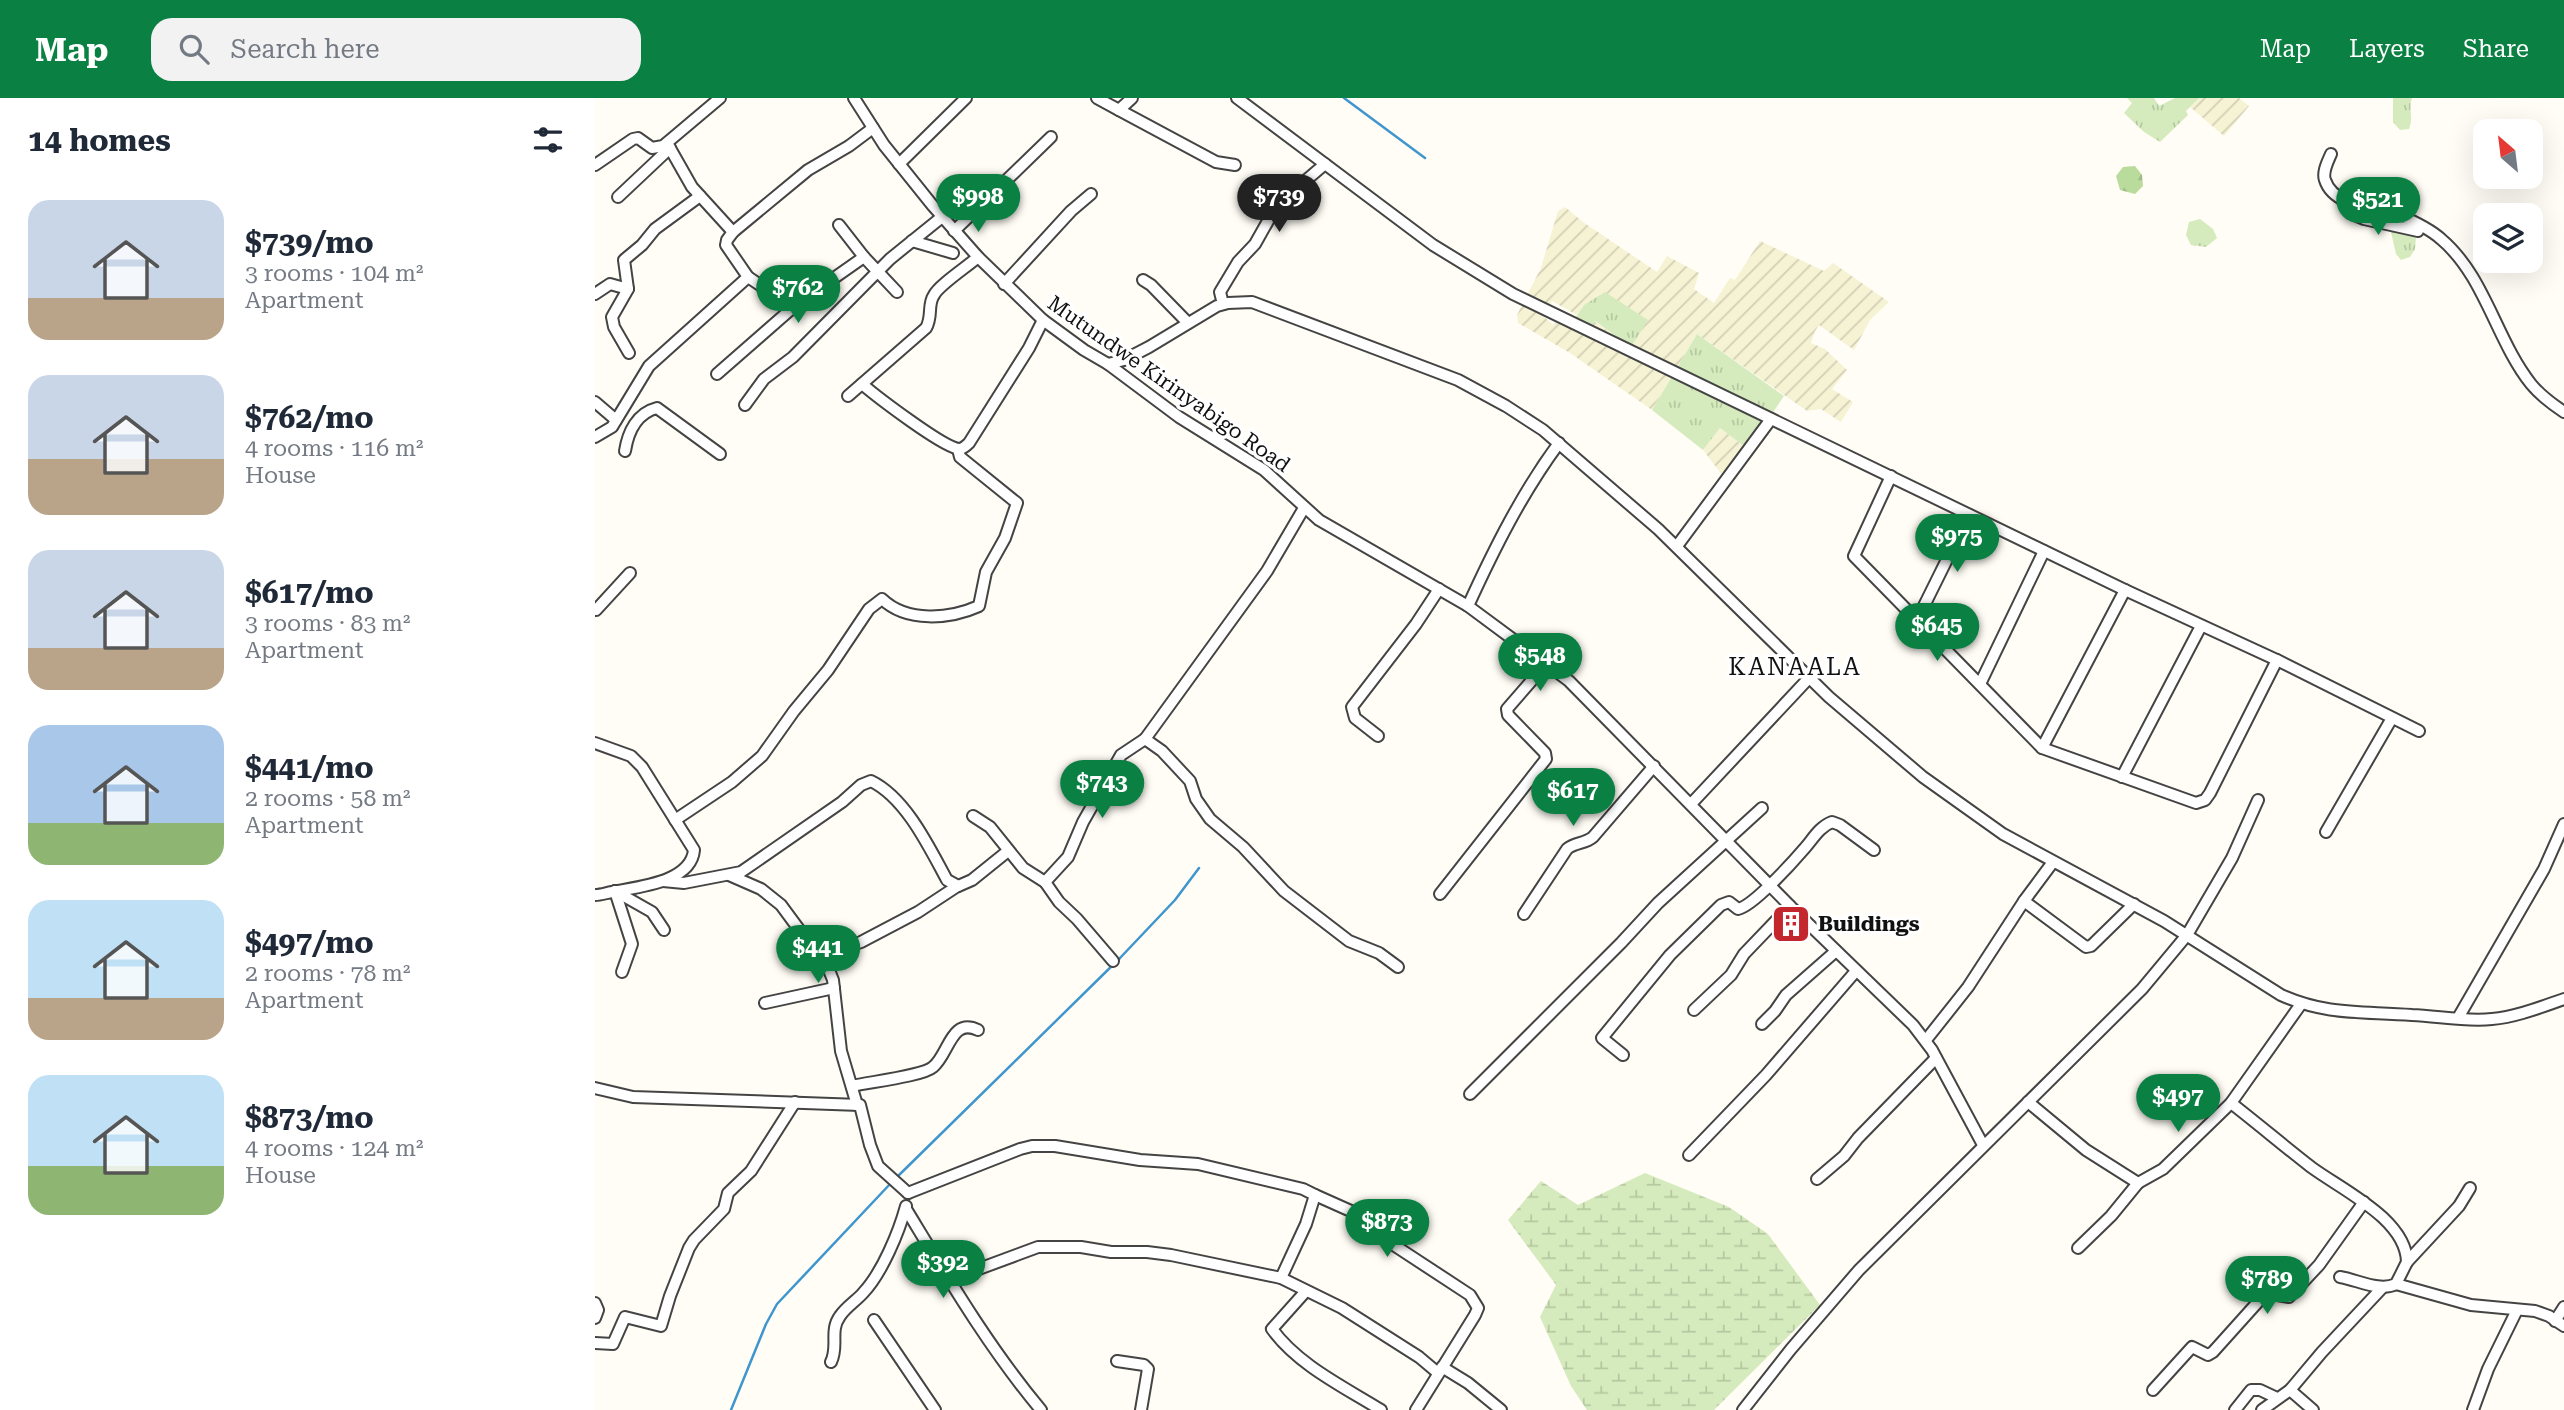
<!DOCTYPE html>
<meta charset="utf-8">
<style>
body{margin:0;font-family:"Roboto Serif",serif;background:#f2f2f3;color:#1f2937;height:100vh;display:flex;flex-direction:column;font-size:26px;white-space:nowrap}
*{box-sizing:border-box;margin:0}
p{font-size:23px;color:#747a83}
.icon{flex:none;width:38px;height:38px;fill:none;stroke:currentColor;stroke-width:2;stroke-linecap:round;stroke-linejoin:round}
.map{position:relative;flex:1;overflow:hidden}
.panel{display:flex;flex-direction:column;background:#fff;width:595px}
.panel>*{flex:none}
.needle{width:46px;rotate:332deg}
.tools{position:absolute;left:1878px;top:21px;display:grid;gap:14px}
.tools a{display:grid;place-items:center;width:70px;height:70px;border-radius:14px;background:#fff;box-shadow:0 7px 28px #0002;font-size:35px}
.price{position:absolute;translate:-50% -60px;padding:0 16px;border-radius:24px;background:#0b8043;color:#fff;font-size:23px;line-height:46px;filter:drop-shadow(0 2px 4px #0008)}
.price::after{content:'';position:absolute;left:50%;top:42px;width:21px;height:16px;margin-left:-10px;background:inherit;clip-path:polygon(0 0,100% 0,50% 100%)}
.price.current{background:#222;color:#fff}
ul{padding:0;list-style:none}
li{display:flex;align-items:center;gap:21px;height:175px;padding:0 28px}
li span{display:grid;place-items:center;flex:none;width:196px;height:140px;border-radius:21px;color:#555}
li>.icon{margin-inline-start:auto}
span .icon{width:84px;height:84px;fill:#fffc;stroke-width:1}
li b{font-size:30px}
h2{display:flex;justify-content:space-between;align-items:center;height:84px;padding:0 28px;font-size:30px}
header{display:flex;align-items:center;gap:42px;box-sizing:border-box;height:98px;padding:0 35px;background:#0b8043;color:#fff}
header strong{font-size:33px}
nav{display:flex;gap:38px;margin-inline-start:auto;font-size:24px}
.search{width:490px;height:63px;background:#f2f2f3;display:flex;align-items:center;gap:18px;box-sizing:border-box;padding:0 24px;border-radius:21px;color:#747a83;font-size:26px}
main{display:flex;flex:1;min-height:0}
.map>svg:first-child{display:block}
.farmland{fill:url(#farmland-furrows);fill-rule:evenodd}
.grass{fill:url(#grass-tufts)}
.forest{fill:url(#forest-firs)}
.wetland{fill:url(#wetland-marsh)}
.lines{fill:none;stroke-linecap:round;stroke-linejoin:round}
.stream{stroke:#3f96cf;stroke-width:2.5}
.minor-casing{stroke:#444;stroke-width:14}
.minor{stroke:#fff;stroke-width:10}
.labels{text-anchor:middle;stroke-width:7;stroke-linejoin:round;paint-order:stroke}
.street-label{font-size:21px;fill:#111;stroke:#fff}
.poi-label{font-size:21px;font-weight:bold;fill:#111;stroke:#fff;text-anchor:start}
.quarter-label{font-size:24px;letter-spacing:2px;fill:#111;stroke:#fff}
</style>
<header>
<strong>Map</strong>
<div class="search"><svg class="icon" aria-label="search" viewBox="0 0 24 24"><circle cx="10" cy="10" r="6"/><path d="M15 15l6 6"/></svg>Search here</div>
<nav><a>Map</a><a>Layers</a><a>Share</a></nav>
</header>
<main>
<section class="panel">
<h2>14 homes<svg class="icon" aria-label="filters" viewBox="0 0 24 24"><path d="M4 7h16M4 17h16"/><circle cx="9" cy="7" r="2"/><circle cx="15" cy="17" r="2"/></svg></h2>
<ul>
<li><span style="background:linear-gradient(#c9d6e8 70%,#b9a48a 0)"><svg class="icon" aria-label="home" viewBox="0 0 24 24"><path d="M3 11l9-7 9 7M6 9v11h12V9"/></svg></span><div><b>$739/mo</b><p>3 rooms · 104 m²</p><p>Apartment</p></div></li>
<li><span style="background:linear-gradient(#c9d6e8 60%,#b9a48a 0)"><svg class="icon" aria-label="home" viewBox="0 0 24 24"><path d="M3 11l9-7 9 7M6 9v11h12V9"/></svg></span><div><b>$762/mo</b><p>4 rooms · 116 m²</p><p>House</p></div></li>
<li><span style="background:linear-gradient(#c9d6e8 70%,#b9a48a 0)"><svg class="icon" aria-label="home" viewBox="0 0 24 24"><path d="M3 11l9-7 9 7M6 9v11h12V9"/></svg></span><div><b>$617/mo</b><p>3 rooms · 83 m²</p><p>Apartment</p></div></li>
<li><span style="background:linear-gradient(#a9c7e8 70%,#8fb573 0)"><svg class="icon" aria-label="home" viewBox="0 0 24 24"><path d="M3 11l9-7 9 7M6 9v11h12V9"/></svg></span><div><b>$441/mo</b><p>2 rooms · 58 m²</p><p>Apartment</p></div></li>
<li><span style="background:linear-gradient(#bfe0f5 70%,#b9a48a 0)"><svg class="icon" aria-label="home" viewBox="0 0 24 24"><path d="M3 11l9-7 9 7M6 9v11h12V9"/></svg></span><div><b>$497/mo</b><p>2 rooms · 78 m²</p><p>Apartment</p></div></li>
<li><span style="background:linear-gradient(#bfe0f5 65%,#8fb573 0)"><svg class="icon" aria-label="home" viewBox="0 0 24 24"><path d="M3 11l9-7 9 7M6 9v11h12V9"/></svg></span><div><b>$873/mo</b><p>4 rooms · 124 m²</p><p>House</p></div></li>
</ul>
</section>
<div class="map">
<svg width="1969" height="1312" viewBox="0 0 1969 1312">
<defs>
<pattern id="farmland-furrows" width="10" height="10" patternUnits="userSpaceOnUse" patternTransform="scale(1.75)"><rect width="10" height="10" fill="#f6f3d4"/><path d="M-1 1l2-2M0 10L10 0M9 11l2-2" fill="none" stroke="#d2cfb5"/></pattern>
<pattern id="grass-tufts" width="24" height="20" patternUnits="userSpaceOnUse" patternTransform="scale(1.75)"><rect width="24" height="20" fill="#d5ebbd"/><path d="M3 7l-1-3M5 7V3M7 7l1-3M15 17l-1-3M17 17v-4M19 17l1-3" fill="none" stroke="#b6c8a1"/></pattern>
<pattern id="forest-firs" width="22" height="20" patternUnits="userSpaceOnUse" patternTransform="scale(1.75)"><rect width="22" height="20" fill="#b9dc9c"/><path d="M5 1l3.5 6h-7zM16 11l3.5 6h-7z" fill="#9ebc85"/></pattern>
<pattern id="wetland-marsh" width="20" height="14" patternUnits="userSpaceOnUse" patternTransform="scale(1.75)"><rect width="20" height="14" fill="#d5ebbd"/><path d="M1 5h8M5 5V1M11 12h8M15 12V8" fill="none" stroke="#b6c8a1"/></pattern>
</defs>
<rect width="100%" height="100%" fill="#fffdf5"/>
<g class="farmland">
<path d="M1604,0H1644L1654,8L1629,38L1595,9Z"/>
<path d="M970,109L988,124L1062,174L1072,158L1104,175L1099,191L1119,205L1135,180L1140,182L1165,143L1229,173L1238,165L1294,204L1275,222L1259,252L1224,227L1220,233L1216,245L1230,251L1252,272L1237,291L1258,304L1246,324L1226,311L1212,313L1102,236L1057,312L975,255L923,225L922,217L946,170L963,113ZM957,203L982,217L989,207L1036,249L999,223L963,219L958,227L947,217Z"/>
<path d="M1125,330L1153,351L1128,378L1108,352Z"/>
</g>
<g class="grass">
<path d="M1532,0H1559L1564,8L1580,0H1604L1591,13L1593,17L1565,44L1549,34L1529,15L1537,5Z"/>
<path d="M1798,0H1817C1813,11 1819,20 1814,31L1805,32L1798,24Z"/>
<path d="M1605,121L1618,131L1622,140L1611,149L1596,147L1591,137L1594,124Z"/>
<path d="M1798,132L1814,133L1821,139L1820,151L1815,159L1806,162L1801,156L1796,134Z"/>
<path d="M1010,194L1053,222L1036,249L1000,223L988,238L976,226L989,207Z"/>
<path d="M1102,236L1189,298L1153,351L1125,330L1108,352L1057,312Z"/>
</g>
<path class="forest" d="M1540,68L1547,77L1548,88L1540,96L1525,92L1521,78L1528,69Z"/>
<path class="wetland" d="M1050,1075L1134,1109L1173,1136L1225,1207L1119,1312H992L976,1288L945,1219L961,1187L913,1122L946,1083L983,1107Z"/>
<g class="lines">
<g class="stream">
<path d="M749,0L830,60"/>
<path d="M301,1080L525,860L580,802L604,770"/>
<path d="M136,1312L171,1226L182,1206L296,1085"/>
</g>
<g class="minor-casing">
<g id="minor">
<path d="M259,0L289,47L338,108L383,159L448,222L489,252L513,266L584,319L669,372L724,422L873,508L974,583L1195,808L1318,927L1337,952L1388,1047"/>
<path d="M502,0L524,12L537,0"/>
<path d="M642,0L838,147L918,196L1530,492L1684,563L1824,633"/>
<path d="M524,12L621,64L640,67"/>
<path d="M72,45L97,89L138,134"/>
<path d="M1736,56C1733,63 1727,74 1730,82C1739,110 1782,109 1804,117C1818,123 1835,131 1846,141C1890,178 1901,242 1936,286C1945,297 1957,306 1969,314"/>
<path d="M304,66L371,0"/>
<path d="M0,67L38,41L43,40L57,50L68,48L125,0"/>
<path d="M23,99L75,50"/>
<path d="M1746,100L1755,115L1769,121L1823,133"/>
<path d="M244,127L269,159L302,194"/>
<path d="M359,133L456,39"/>
<path d="M317,143L358,155"/>
<path d="M153,179L168,189"/>
<path d="M548,182L556,187L593,225"/>
<path d="M409,186L476,113L496,96"/>
<path d="M0,196L15,186L33,191"/>
<path d="M628,206L625,194L643,164L660,146L682,107L730,66"/>
<path d="M34,255L19,229L17,219L33,191L29,162L47,147L60,131L105,98"/>
<path d="M513,266L529,262L554,249L622,208L633,205L657,204L863,282L911,308L948,332L1063,431L1234,599L1328,679L1408,736L1569,823L1686,897C1733,918 1768,913 1817,917C1843,918 1871,924 1897,921C1921,919 1946,909 1969,901"/>
<path d="M122,276L202,206L269,159"/>
<path d="M267,286C281,298 350,351 365,351C369,350 371,348 374,345L434,250L448,222"/>
<path d="M253,298L331,230C338,218 332,207 339,197C344,187 373,168 383,159"/>
<path d="M0,304L21,322"/>
<path d="M150,307L169,281L198,259L295,161L347,119"/>
<path d="M0,339L17,329L54,268L153,179L131,147L132,142L138,134L213,72L254,48L278,30"/>
<path d="M30,353C33,334 42,315 62,310L125,356"/>
<path d="M1296,378L1259,458L1447,650"/>
<path d="M709,410L672,473L550,641L567,653L595,683L601,701L615,721L648,749L689,793L754,843L784,855L803,869"/>
<path d="M1082,448L1176,321"/>
<path d="M1530,492L1447,650L1601,705L1610,702L1615,695L1682,562"/>
<path d="M873,508C899,451 927,395 964,345"/>
<path d="M1,512L35,475"/>
<path d="M1322,522L1374,417"/>
<path d="M1385,586L1449,453"/>
<path d="M783,638L760,620L757,609L821,526L844,491"/>
<path d="M0,645L36,658L47,669L99,752C96,785 41,789 17,794C11,795 6,797 0,797"/>
<path d="M1527,679L1606,528"/>
<path d="M1096,706L1214,580"/>
<path d="M378,718L395,729L428,770L450,784L464,804L482,821L518,863"/>
<path d="M80,722L137,684L167,658L199,613L233,572L274,511L287,501C312,525 355,521 384,508L391,474L410,440L422,405L365,359L363,351"/>
<path d="M1731,734L1797,620"/>
<path d="M1458,764L1429,803L1491,849L1496,848L1539,806"/>
<path d="M134,777L166,791L186,807L234,872L238,882L246,953L262,1007"/>
<path d="M68,783L89,785L146,774L247,704L266,687L276,683C311,700 334,749 352,782L363,788"/>
<path d="M450,784L473,759L488,724L526,657L550,641"/>
<path d="M20,793L37,846L27,874"/>
<path d="M20,793L57,814L69,832"/>
<path d="M845,796L951,661L950,655L913,617L912,611L952,565"/>
<path d="M929,816L972,751C980,744 990,746 998,739L1059,668"/>
<path d="M225,859L266,844L323,814L361,789L377,782L413,753"/>
<path d="M170,905L239,890"/>
<path d="M1099,912L1136,877L1149,856L1195,808"/>
<path d="M1863,920L1949,771L1969,726"/>
<path d="M1167,926L1180,913L1191,897L1241,853"/>
<path d="M1331,942L1373,889L1429,803"/>
<path d="M1028,957L1007,940L1075,857L1126,807L1134,804L1143,811C1158,808 1197,765 1209,751C1218,741 1224,729 1237,724L1245,727L1279,752"/>
<path d="M257,988C274,984 328,978 338,969C354,956 356,919 383,932"/>
<path d="M0,990L38,999L265,1007L275,1047L283,1068L313,1095"/>
<path d="M875,996L1026,845L1063,805L1167,710"/>
<path d="M1433,1004L1491,1052L1543,1085L1568,1071L1636,1005L1706,906"/>
<path d="M1636,1005C1663,1026 1689,1048 1716,1069C1747,1092 1811,1121 1812,1164L1801,1186C1785,1194 1763,1182 1745,1179"/>
<path d="M1094,1057L1171,977L1261,873"/>
<path d="M1222,1081L1249,1058L1263,1040L1341,960"/>
<path d="M313,1095L425,1051L437,1048H460L545,1062L603,1066L708,1091L720,1097L711,1126L686,1180"/>
<path d="M720,1097L767,1118L785,1138L875,1197L883,1210L880,1217L821,1312"/>
<path d="M311,1111C353,1180 394,1250 446,1312"/>
<path d="M1483,1150L1516,1118L1543,1085"/>
<path d="M1812,1164L1864,1108L1875,1090"/>
<path d="M354,1182L443,1149H486L516,1154H552L576,1157L686,1180L747,1210L824,1259L843,1275"/>
<path d="M1801,1186L1876,1207L1940,1213L1954,1218L1969,1228"/>
<path d="M711,1193L677,1231C703,1267 749,1289 786,1312"/>
<path d="M0,1205L3,1212L0,1220"/>
<path d="M279,1222L340,1312"/>
<path d="M1960,1223L1969,1209"/>
<path d="M0,1245L18,1246L30,1219L66,1228L75,1198L94,1150L99,1142L129,1111L133,1095L156,1073L200,1004"/>
<path d="M522,1263L549,1267L553,1271L546,1312"/>
<path d="M236,1264C244,1248 234,1233 245,1218C251,1209 261,1203 268,1195C287,1175 304,1134 311,1108"/>
<path d="M847,1269L873,1285L906,1312"/>
<path d="M1558,1292L1597,1249L1613,1257L1618,1254L1671,1195L1694,1199L1724,1167L1769,1104"/>
<path d="M1695,1292L1718,1312"/>
<path d="M1148,1312L1196,1251L1264,1172L1547,891L1592,837L1637,760L1663,702"/>
<path d="M1640,1312L1656,1292H1665L1682,1300"/>
<path d="M1667,1312L1695,1292L1727,1254L1787,1190"/>
<path d="M1878,1312L1893,1271L1922,1212"/>
</g>
</g>
<use href="#minor" class="minor"/>
</g>
<defs>
<g id="building-square" transform="scale(2.0125)"><rect x="-9" y="-9" width="18" height="18" rx="4" fill="#c4262e" stroke="#fff"/><path d="M-4-6H4V6H1V3H-1V6H-4ZM-2.5-4.3h1.7v1.8h-1.7ZM.8-4.3h1.7v1.8H.8ZM-2.5-1h1.7V.8h-1.7ZM.8-1h1.7V.8H.8Z" fill="#fff"/></g>
</defs>
<g fill-rule="evenodd">
<use href="#building-square" x="1196" y="826"/>
</g>
<g class="labels">
<g class="street-label">
<text transform="translate(574 286) rotate(35)" y="7">Mutundwe Kirinyabigo Road</text>
</g>
<g class="poi-label">
<text x="1223" y="833">Buildings</text>
</g>
<g class="quarter-label">
<text x="1200" y="577">KANAALA</text>
</g>
</g>
</svg>
<div class="tools">
<a><svg class="needle" viewBox="-14 -14 28 28"><path d="M0-13l5 13h-10z" fill="#e53935"/><path d="M0 13l5-13h-10z" fill="#747a83"/></svg></a>
<a><svg class="icon" aria-label="layers" viewBox="0 0 24 24"><path d="M12 4l9 5-9 5-9-5zM3 14l9 5 9-5"/></svg></a>
</div>
<b class="price" style="left:383px;top:136px">$998</b>
<b class="price current" style="left:684px;top:136px">$739</b>
<b class="price" style="left:1783px;top:139px">$521</b>
<b class="price" style="left:203px;top:227px">$762</b>
<b class="price" style="left:1362px;top:476px">$975</b>
<b class="price" style="left:1342px;top:565px">$645</b>
<b class="price" style="left:945px;top:595px">$548</b>
<b class="price" style="left:507px;top:722px">$743</b>
<b class="price" style="left:978px;top:730px">$617</b>
<b class="price" style="left:223px;top:887px">$441</b>
<b class="price" style="left:1583px;top:1036px">$497</b>
<b class="price" style="left:792px;top:1161px">$873</b>
<b class="price" style="left:348px;top:1202px">$392</b>
<b class="price" style="left:1672px;top:1218px">$789</b>
</div>
</main>
